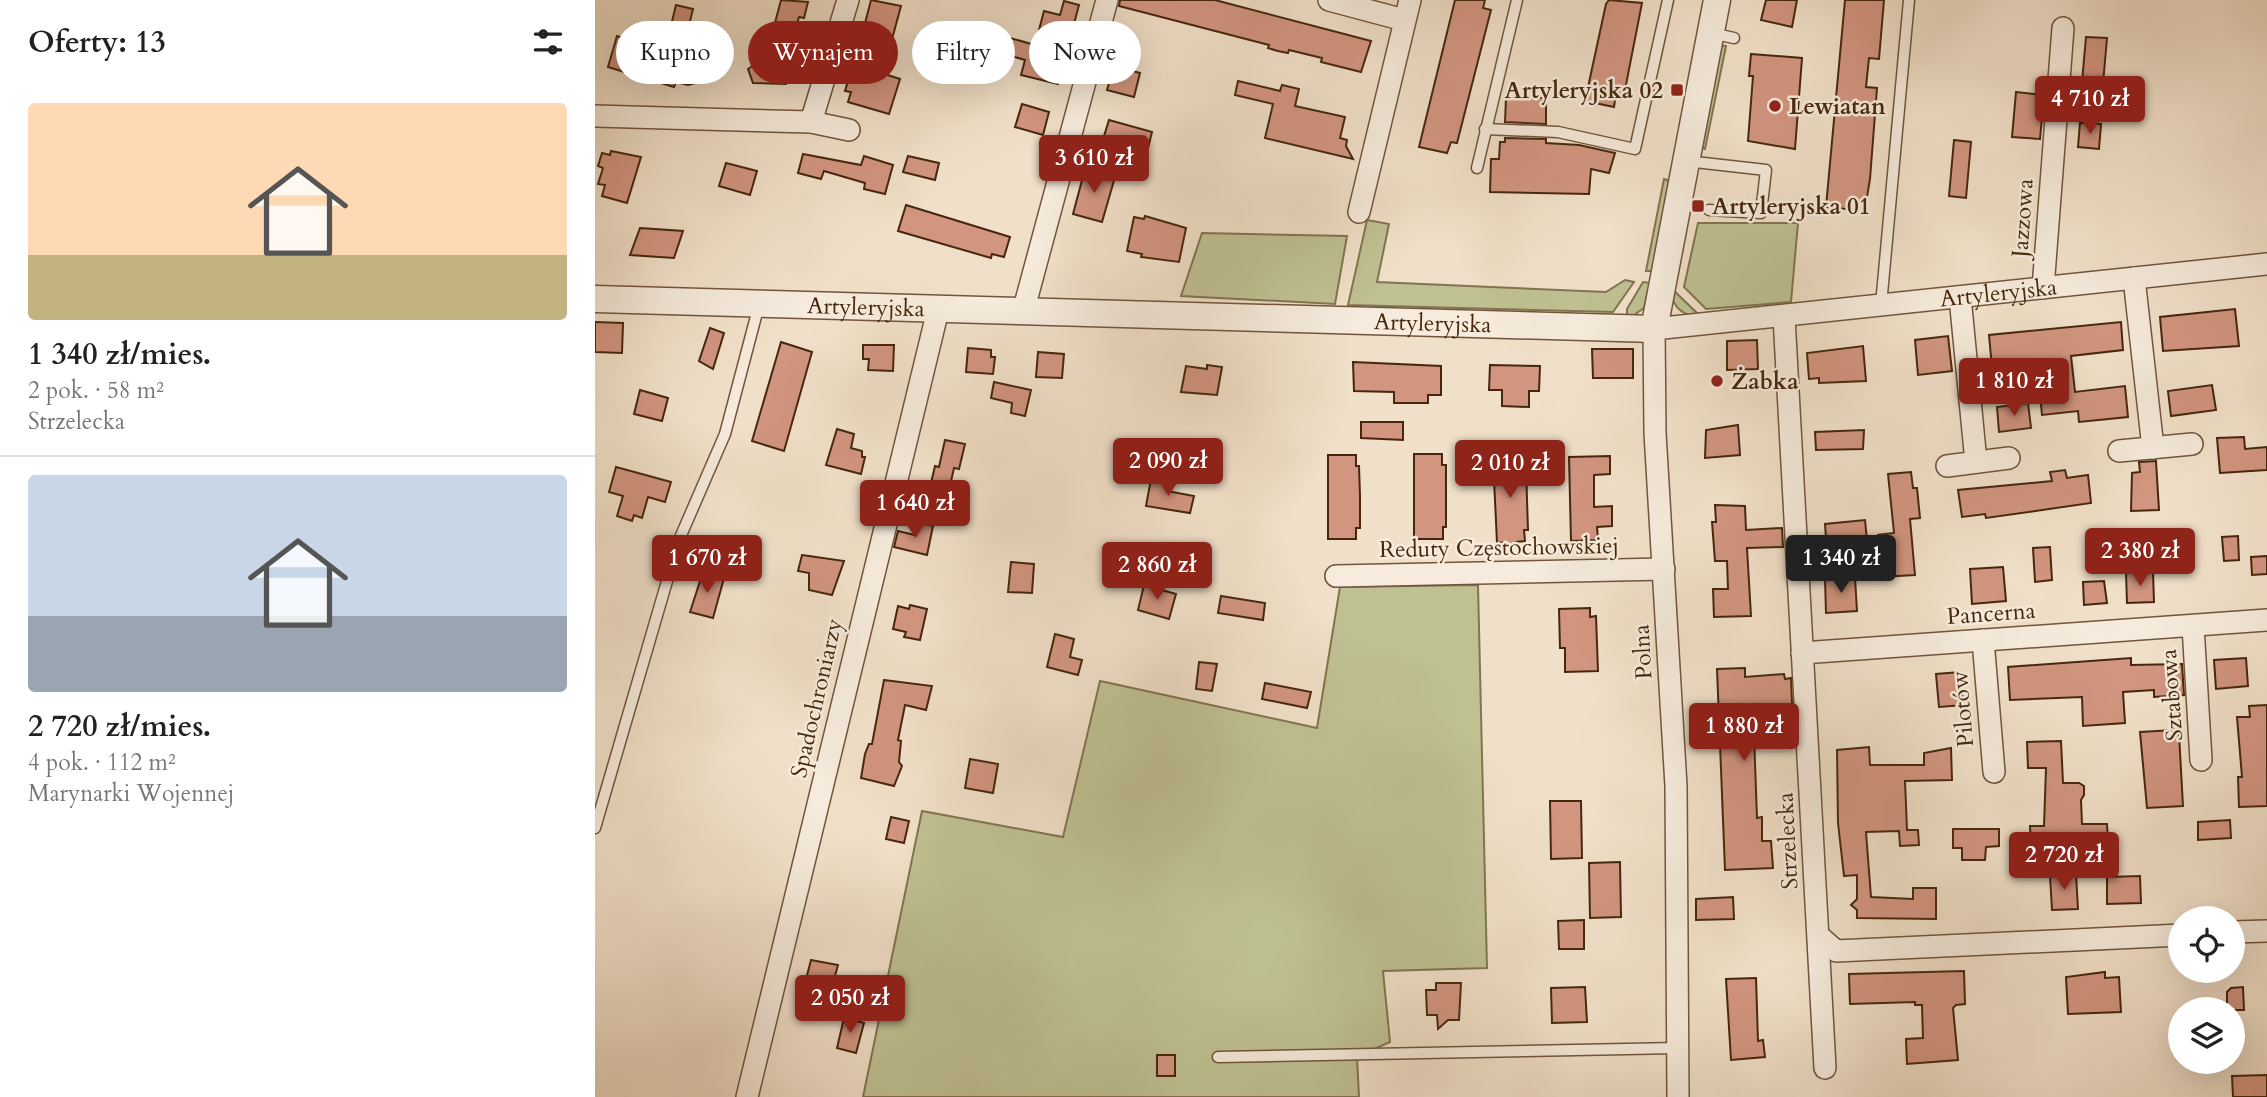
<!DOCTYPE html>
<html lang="pl">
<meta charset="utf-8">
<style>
body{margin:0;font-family:Cardo,serif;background:#f6f6f6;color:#222;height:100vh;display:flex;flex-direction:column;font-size:26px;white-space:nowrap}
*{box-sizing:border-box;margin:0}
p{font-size:23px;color:#767676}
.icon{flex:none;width:38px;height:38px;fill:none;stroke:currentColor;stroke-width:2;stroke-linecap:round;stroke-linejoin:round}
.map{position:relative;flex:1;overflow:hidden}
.panel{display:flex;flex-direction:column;background:#fff;width:595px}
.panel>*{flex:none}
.guide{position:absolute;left:21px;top:21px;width:665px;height:63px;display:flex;gap:14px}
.controls{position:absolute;left:1573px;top:906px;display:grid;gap:14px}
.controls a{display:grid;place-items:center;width:77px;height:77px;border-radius:50%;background:#fff;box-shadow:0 7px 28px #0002;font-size:35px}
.price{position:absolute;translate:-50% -60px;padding:0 16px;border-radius:7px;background:#8f2418;color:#fff;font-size:23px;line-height:46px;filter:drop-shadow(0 2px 4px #0008)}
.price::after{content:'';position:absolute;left:50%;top:42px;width:21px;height:16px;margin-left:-10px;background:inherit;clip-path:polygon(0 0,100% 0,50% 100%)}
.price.on{background:#222;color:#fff}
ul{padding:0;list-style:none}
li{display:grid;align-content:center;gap:14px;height:371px;padding:0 28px}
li+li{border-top:2px solid #e0e0e0}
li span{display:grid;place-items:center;height:217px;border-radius:7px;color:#555}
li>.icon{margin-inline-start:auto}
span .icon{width:126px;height:126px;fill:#fffc;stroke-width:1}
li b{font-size:30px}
h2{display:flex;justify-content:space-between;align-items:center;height:84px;padding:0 28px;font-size:30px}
.pill{padding:0 24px;border-radius:32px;background:#fff;box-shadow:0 7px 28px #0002;font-size:24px;line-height:63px}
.pill.on{background:#8f2418;color:#fff}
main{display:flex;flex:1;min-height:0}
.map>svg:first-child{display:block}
.green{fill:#bfc193;stroke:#827450;stroke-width:2}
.building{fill:#d29580;stroke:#46270d;stroke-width:2}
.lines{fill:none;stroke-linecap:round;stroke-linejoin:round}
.service-casing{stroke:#71553c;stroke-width:13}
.minor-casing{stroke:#71553c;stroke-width:24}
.tertiary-casing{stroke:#71553c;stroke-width:29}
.service{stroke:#f6ebdc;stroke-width:10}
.minor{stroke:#f6ebdc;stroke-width:21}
.tertiary{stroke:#f6ebdc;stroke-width:26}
.poi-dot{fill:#8f2418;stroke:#f6ebdc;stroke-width:2.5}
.labels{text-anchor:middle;stroke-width:5;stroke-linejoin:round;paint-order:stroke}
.poi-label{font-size:23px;font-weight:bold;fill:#46270d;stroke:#f6ebdc;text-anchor:start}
.street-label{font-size:23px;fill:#46270d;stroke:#f6ebdc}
</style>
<main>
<section class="panel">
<h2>Oferty: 13<svg class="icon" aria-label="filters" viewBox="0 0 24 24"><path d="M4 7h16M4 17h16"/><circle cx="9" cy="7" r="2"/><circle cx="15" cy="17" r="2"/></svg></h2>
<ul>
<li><span style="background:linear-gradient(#ffd9b3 70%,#c2b280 0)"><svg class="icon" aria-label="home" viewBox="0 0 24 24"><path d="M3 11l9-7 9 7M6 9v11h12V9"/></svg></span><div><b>1 340 zł/mies.</b><p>2 pok. · 58 m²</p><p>Strzelecka</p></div></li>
<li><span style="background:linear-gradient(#c9d6e8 65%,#9aa5b1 0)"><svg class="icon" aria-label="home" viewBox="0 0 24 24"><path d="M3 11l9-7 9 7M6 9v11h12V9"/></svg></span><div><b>2 720 zł/mies.</b><p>4 pok. · 112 m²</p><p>Marynarki Wojennej</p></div></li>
</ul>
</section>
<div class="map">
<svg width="1672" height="1097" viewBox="0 0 1672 1097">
<rect width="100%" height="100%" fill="#f1e0c9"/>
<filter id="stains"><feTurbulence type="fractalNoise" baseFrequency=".00286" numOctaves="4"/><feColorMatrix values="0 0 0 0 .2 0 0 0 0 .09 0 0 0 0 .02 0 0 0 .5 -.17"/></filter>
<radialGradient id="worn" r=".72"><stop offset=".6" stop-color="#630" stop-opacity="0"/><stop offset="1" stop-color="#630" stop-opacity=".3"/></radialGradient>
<g class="green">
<path d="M1125,45L1131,46L1110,149L1104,147Z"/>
<path d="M1069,179L1075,181L1058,271H1051Z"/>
<path d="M772,220L794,224L782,282L1011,292L1030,280L1039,282L1018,312L753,305Z"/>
<path d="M1103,223H1203L1196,302L1111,309L1089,287Z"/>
<path d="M607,233L752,236L740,304L586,296Z"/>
<path d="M1048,282L1055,283L1049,308L1032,320V309Z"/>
<path d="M1075,287L1102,313V317C1084,314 1077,305 1075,287Z"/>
<path d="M883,585L892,968L788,971L795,1042L762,1057L764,1097H268L327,811L468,837L505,681L722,728L745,587Z"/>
</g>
<g class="building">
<path d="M186,0L213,2L209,18L204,17L197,40L177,34Z"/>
<path d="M276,0L306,6L297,39L268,31Z"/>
<path d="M525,0H620L776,41L766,72L726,62L727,58L694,50L693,53L683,51L673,48L674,45L524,6Z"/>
<path d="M860,0H890L888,8L896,10L862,143L856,142L852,153L824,147Z"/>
<path d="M1014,0L1047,3L1029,95L1021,94L1019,107L990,101L1011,4Z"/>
<path d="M1171,0H1202L1197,27L1166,20Z"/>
<path d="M1250,0H1289L1284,59L1274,58L1271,87L1282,88L1275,179L1271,203L1261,202V210L1231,207Z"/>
<path d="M469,1L484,5L463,84L426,75L430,60L403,52L408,36L440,45L449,11L465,15Z"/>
<path d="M81,5L98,9L88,50L89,53L108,59L101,83L93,85L81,82L79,87L13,67L22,36L70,50Z"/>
<path d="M1491,37L1512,38L1508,84L1487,82Z"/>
<path d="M1156,54L1207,58L1200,149L1153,141L1158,76H1154Z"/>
<path d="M167,59L192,60L191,84L158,83L153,69Z"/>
<path d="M264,66L305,79L294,114L253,102L256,92L250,91L256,71L262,72Z"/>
<path d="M519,66L545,73L539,97L512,90Z"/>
<path d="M643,81L685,91L687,85L704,89L700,106L750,117L745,138L752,140L751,146L758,159L670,138L678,104L640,95Z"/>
<path d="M1421,92L1449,95L1445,139L1417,137Z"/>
<path d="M911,97L951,98V124L910,122Z"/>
<path d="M1494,99L1511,101L1510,121L1493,119Z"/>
<path d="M427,104L454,112L448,135L420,127Z"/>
<path d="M514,120L557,132L549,164L515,156L521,139L509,136Z"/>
<path d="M1485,123L1506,124L1504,149L1483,147Z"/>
<path d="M910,138L951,139V143L984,145L1020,153L1014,173L996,169L994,194L895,192L896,159H904L905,142H910Z"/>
<path d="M1359,140L1376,142L1371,198L1354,196Z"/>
<path d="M16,151L46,157L32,203L7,196L10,185L3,184L8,168L3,166L7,153L15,155Z"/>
<path d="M208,154L266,165L269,156L298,165L290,194L269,189L270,183L229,171L226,179L203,173Z"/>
<path d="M313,156L344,163L340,180L308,172Z"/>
<path d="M131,163L162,171L155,195L124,186Z"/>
<path d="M490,169L520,177L507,222L478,214Z"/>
<path d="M311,205L415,237L409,257L397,254L396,258L303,231Z"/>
<path d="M550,216L591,228L584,262L546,257L547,254L532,251L539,217L549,219Z"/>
<path d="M45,228L88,231L79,258L35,255Z"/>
<path d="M1640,309L1644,346L1568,351L1565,317Z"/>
<path d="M0,322L28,323L27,353L0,352Z"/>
<path d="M1526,322L1528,350L1476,356L1480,392L1530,386L1533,417L1484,422L1483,411L1447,415L1442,363L1397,368L1394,335Z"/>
<path d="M115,328L129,333L118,369L104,361Z"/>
<path d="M1353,336L1357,371L1323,375L1320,340Z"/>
<path d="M1162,340L1163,369L1132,370V341Z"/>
<path d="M186,342L217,352L189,451L157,441Z"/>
<path d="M268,345H299L298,371L273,370L274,359H268Z"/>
<path d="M1268,346L1271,381L1224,383V378L1214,379L1212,353Z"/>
<path d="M373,348L396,350V357H400L398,374L371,372Z"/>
<path d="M997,349H1038V378H998Z"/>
<path d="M443,352L469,354L467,378L441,377Z"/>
<path d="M758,362L846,366V395H833V403H799V392L759,391Z"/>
<path d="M612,365L627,367L622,395L586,392L591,366L612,369Z"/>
<path d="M895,365L945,366L944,391H934V407L907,406V390H894Z"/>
<path d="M399,382L436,390L430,416L416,413L417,403L396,398Z"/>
<path d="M1617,385L1621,410L1576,416L1573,391Z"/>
<path d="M45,390L73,398L67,421L39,414Z"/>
<path d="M1433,403L1436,428L1404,432L1402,407Z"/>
<path d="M766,422H808V440L766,438Z"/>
<path d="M1143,425L1145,455L1110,458L1111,430Z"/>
<path d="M242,429L259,434L256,448L267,451V457H270L266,474L231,465Z"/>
<path d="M1269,430L1268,449L1221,450L1220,432Z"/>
<path d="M1649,437L1650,449L1672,447V470L1625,473L1622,438Z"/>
<path d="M350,440L370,444L364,469L359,468L349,513L330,509L340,466L344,467Z"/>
<path d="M912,452L917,457H926L927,468H931L933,530H929L930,541L921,542L917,547L911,542L902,543L898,458H908Z"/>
<path d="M819,454H847V465H851V527H848V539H819Z"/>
<path d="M733,455H761V466H764L765,496V528H761V539H733Z"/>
<path d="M1015,456V474L999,475V507L1017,506V526L1002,527L1003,540L976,541L974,457Z"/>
<path d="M1561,461L1564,510L1536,511L1537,473L1545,472L1544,462Z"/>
<path d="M21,467L76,482L70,502L53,497L47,518L39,515L37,521L22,516L28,496L14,492Z"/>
<path d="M1470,470L1472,478L1493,475L1496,503L1391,518L1390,514L1367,517L1363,490L1457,481L1455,472Z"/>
<path d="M1316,472L1318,488H1322L1325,518L1315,519L1320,575L1285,577L1283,535L1299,533L1293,474Z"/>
<path d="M556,479L574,483L572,491L599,496L595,513L551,506Z"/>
<path d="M1120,505L1150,506L1151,530L1187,528L1188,547L1152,548L1156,616L1119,617L1118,589H1133L1132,561H1120L1117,522H1121Z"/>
<path d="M1270,520L1273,550L1232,554L1230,524Z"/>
<path d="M323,523L338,526L332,555L299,547L303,531L320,535Z"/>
<path d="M1643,536L1644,560L1629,561L1627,537Z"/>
<path d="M1572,539H1581L1582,557L1565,558L1564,540Z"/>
<path d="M1455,547L1457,580L1440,582L1438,548Z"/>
<path d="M207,555L249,561L237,595L214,590V573L203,571Z"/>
<path d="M1672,556V574L1657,575L1656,557Z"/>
<path d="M416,562L439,564L437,593L413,592Z"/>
<path d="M1408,567L1411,601L1377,604L1375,569Z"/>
<path d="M108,572L129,578L118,618L95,612Z"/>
<path d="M1558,572L1559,602L1532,603L1531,573Z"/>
<path d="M1260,578L1262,611L1231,613L1230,579Z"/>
<path d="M1509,581L1512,603L1489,605L1488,582Z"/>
<path d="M549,585L581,594L574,619L543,610Z"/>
<path d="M626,596L670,603L668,620L623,613Z"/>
<path d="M315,605L332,609L325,640L309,637L311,632L298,629L303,606L314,609Z"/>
<path d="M995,608V617L1001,616L1003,671L970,672V648H965L964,609Z"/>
<path d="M460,634L479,639L475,657L487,660L483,675L452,667Z"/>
<path d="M1536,658V665L1587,664L1589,695L1559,697V690L1528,692L1530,723L1488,726L1487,697L1415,700L1413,667Z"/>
<path d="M1651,658L1653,686L1621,689L1619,660Z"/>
<path d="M604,662L622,664L617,691L601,689Z"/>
<path d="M1150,668V677L1189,674L1190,679L1196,678L1197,704L1158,707L1162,818L1167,817V841H1176L1178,868L1130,870L1122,669Z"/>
<path d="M1365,672L1368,705L1344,707L1341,674Z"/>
<path d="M289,680L337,686L331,710L310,705L303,740L306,741L304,762L307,766L299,786L266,778L270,754L274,744H277Z"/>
<path d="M670,683L716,692L712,708L667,699Z"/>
<path d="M1672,705V806L1644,807L1643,777H1647L1642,717H1655L1654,706Z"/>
<path d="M1579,730V734H1584L1588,806L1552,808L1545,732Z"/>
<path d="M1466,741L1468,783H1484L1489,786V795L1486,800L1487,824H1512L1514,858H1491L1490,845L1436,847L1435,826H1449L1451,768H1433L1432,742Z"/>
<path d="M1274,747L1275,765H1329V753L1356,748L1357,780L1310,781L1312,830H1323L1324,845L1305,846L1304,831L1271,832L1276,897L1318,899V888H1341V919L1262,918V910L1256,905L1262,899V875L1249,876L1243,823L1242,750Z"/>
<path d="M375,759L403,764L398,793L370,788Z"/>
<path d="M955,801H986L987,858L956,859Z"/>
<path d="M296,817L314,821L309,843L291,839Z"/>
<path d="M1635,820L1636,838L1603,840V822Z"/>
<path d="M1358,829H1404V846L1391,847L1390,860H1367V848H1358Z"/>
<path d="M1025,862L1026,917L995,918L994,863Z"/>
<path d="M1481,874L1483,909L1457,910L1455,876Z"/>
<path d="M1545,876L1546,903L1512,904V877Z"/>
<path d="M1138,897L1139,919L1101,920V899Z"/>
<path d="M989,920V949H964L963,921Z"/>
<path d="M216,960L243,965L235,994L209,987Z"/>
<path d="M1369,971L1370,1004L1361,1005L1358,1008L1363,1060L1312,1064L1311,1039L1328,1038L1327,1005H1320V1002L1255,1004L1254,974Z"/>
<path d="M1510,972V978L1524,977L1526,1012L1473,1014L1471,977Z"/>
<path d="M1161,978L1163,1041L1168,1040L1170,1057L1136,1060L1131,979Z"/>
<path d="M841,983H866L864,1020H853L843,1029L842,1015H832L831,990H841Z"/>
<path d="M990,987L992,1022L957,1023L956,988Z"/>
<path d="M1648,987L1649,1010H1632V992L1636,988Z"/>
<path d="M249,1018L269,1023L261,1053L242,1048Z"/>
<rect x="562" y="1055" width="18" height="21"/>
<path d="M1672,1075V1097H1638L1637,1076Z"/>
</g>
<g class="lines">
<g class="service-casing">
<g id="service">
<path d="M1116,33L1139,38"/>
<path d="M890,129L963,132L1040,149L1073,0"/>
<path d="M1091,161L1171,170L1166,213L1114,210"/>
<path d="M882,168L922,0"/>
<path d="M1286,305L1314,0"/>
<path d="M0,828L84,540L130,434L164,305"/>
<path d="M623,1057L1083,1048"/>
</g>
</g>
<g class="minor-casing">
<g id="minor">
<path d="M734,0L809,20"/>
<path d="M0,116L216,122L253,0"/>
<path d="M216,122L254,130"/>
<path d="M764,212L815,0"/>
<path d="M1539,278L1558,448"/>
<path d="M1448,288L1468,28"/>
<path d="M1365,297L1381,462"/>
<path d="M428,312L512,0"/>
<path d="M1189,317L1230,1068"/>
<path d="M1524,451L1597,444"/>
<path d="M1352,466L1414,458"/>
<path d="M741,576L1069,569"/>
<path d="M1598,626L1606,760"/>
<path d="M1388,640L1399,772"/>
<path d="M1207,653L1672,620"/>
<path d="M1638,932L1672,931"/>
<path d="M1224,936L1241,951L1586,935"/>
<path d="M152,1097L343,310"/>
<path id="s1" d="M1083,1097L1081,786L1060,433L1059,329L1672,264"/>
</g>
</g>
<g class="tertiary-casing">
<g id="tertiary">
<path id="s2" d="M0,299L1059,329L1122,0"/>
</g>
</g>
<use href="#service" class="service"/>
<use href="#minor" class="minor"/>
<use href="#tertiary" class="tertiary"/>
</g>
<g class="poi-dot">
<rect x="1075" y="83" width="14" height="14" rx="3.5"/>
<circle cx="1180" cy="106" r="7"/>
<rect x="1096" y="199" width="14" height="14" rx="3.5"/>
<circle cx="1122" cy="381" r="7"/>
</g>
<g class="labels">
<g class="poi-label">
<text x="1068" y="98" text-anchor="end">Artyleryjska 02</text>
<text x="1194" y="114">Lewiatan</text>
<text x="1117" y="214">Artyleryjska 01</text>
<text x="1136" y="389">Żabka</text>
</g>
<g class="street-label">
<text transform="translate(1427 218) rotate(-86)" y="8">Jazzowa</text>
<text dy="8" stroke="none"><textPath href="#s1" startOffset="1115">Artyleryjska</textPath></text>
<text dy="8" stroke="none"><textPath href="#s2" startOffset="271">Artyleryjska</textPath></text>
<text dy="8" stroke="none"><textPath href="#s2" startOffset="838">Artyleryjska</textPath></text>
<text transform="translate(904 547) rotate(-1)" y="8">Reduty Częstochowskiej</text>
<text transform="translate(1396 613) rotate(-4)" y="8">Pancerna</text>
<text transform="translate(1047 652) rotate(-93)" y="8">Polna</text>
<text transform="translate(1576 695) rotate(-94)" y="8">Sztabowa</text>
<text transform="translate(221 698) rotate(-77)" y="8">Spadochroniarzy</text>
<text transform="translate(1367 709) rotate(-95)" y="8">Pilotów</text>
<text transform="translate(1192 841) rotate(-93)" y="8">Strzelecka</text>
</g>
</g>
<rect width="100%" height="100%" filter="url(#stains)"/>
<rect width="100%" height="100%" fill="url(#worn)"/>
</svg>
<div class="controls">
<a><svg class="icon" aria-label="locate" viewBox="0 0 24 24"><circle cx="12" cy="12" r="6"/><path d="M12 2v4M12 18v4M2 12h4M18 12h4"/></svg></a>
<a><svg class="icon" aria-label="layers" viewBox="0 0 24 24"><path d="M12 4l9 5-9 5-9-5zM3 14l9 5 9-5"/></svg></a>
</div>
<b class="price" style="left:1495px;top:136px">4 710 zł</b>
<b class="price" style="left:499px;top:195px">3 610 zł</b>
<b class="price" style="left:1419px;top:418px">1 810 zł</b>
<b class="price" style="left:573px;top:498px">2 090 zł</b>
<b class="price" style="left:915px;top:500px">2 010 zł</b>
<b class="price" style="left:320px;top:540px">1 640 zł</b>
<b class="price" style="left:1545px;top:588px">2 380 zł</b>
<b class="price" style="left:112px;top:595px">1 670 zł</b>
<b class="price on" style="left:1246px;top:595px">1 340 zł</b>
<b class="price" style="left:562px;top:602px">2 860 zł</b>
<b class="price" style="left:1149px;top:763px">1 880 zł</b>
<b class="price" style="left:1469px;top:892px">2 720 zł</b>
<b class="price" style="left:255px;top:1035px">2 050 zł</b>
<div class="guide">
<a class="pill">Kupno</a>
<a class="pill on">Wynajem</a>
<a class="pill">Filtry</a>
<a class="pill">Nowe</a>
</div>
</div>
</main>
